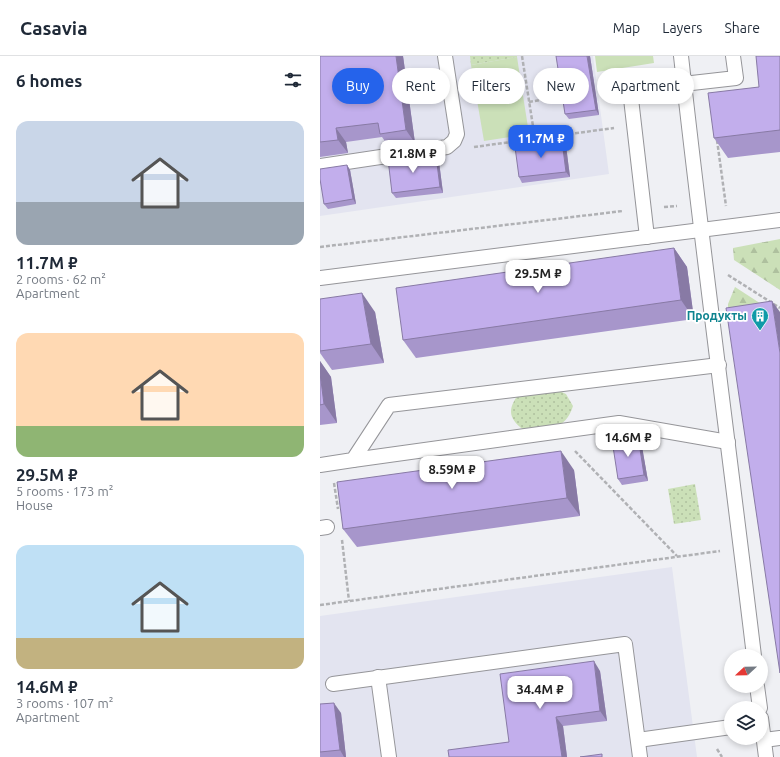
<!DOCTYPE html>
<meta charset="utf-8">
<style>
body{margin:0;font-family:Ubuntu,sans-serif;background:#f2f2f3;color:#1f2937;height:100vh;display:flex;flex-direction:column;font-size:15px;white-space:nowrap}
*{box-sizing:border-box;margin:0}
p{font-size:13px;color:#747a83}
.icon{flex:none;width:22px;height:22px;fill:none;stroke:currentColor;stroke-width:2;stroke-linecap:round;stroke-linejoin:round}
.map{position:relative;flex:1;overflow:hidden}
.sheet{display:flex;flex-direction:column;background:#fff;width:320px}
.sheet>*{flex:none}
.top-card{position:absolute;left:12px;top:12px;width:380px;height:36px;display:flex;gap:8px}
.needle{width:26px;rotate:248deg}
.controls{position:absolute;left:404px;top:593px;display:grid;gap:8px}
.controls a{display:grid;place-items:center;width:44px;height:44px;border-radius:50%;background:#fff;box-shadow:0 2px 6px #0003;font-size:20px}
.price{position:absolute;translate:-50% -34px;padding:0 9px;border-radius:8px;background:#fff;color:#222;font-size:13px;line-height:26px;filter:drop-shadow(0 1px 2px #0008)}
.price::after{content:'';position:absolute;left:50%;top:24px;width:12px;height:9px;margin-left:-6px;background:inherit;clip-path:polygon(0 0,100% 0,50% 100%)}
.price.active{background:#2563eb;color:#fff}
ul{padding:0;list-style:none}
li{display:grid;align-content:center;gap:8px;height:212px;padding:0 16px}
li span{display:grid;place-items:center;height:124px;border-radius:12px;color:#555}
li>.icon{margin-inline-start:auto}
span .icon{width:72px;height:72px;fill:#fffc;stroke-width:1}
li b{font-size:17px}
h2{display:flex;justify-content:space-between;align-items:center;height:48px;padding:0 16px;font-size:17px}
.chip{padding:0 14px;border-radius:18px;background:#fff;box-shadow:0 2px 6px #0003;font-size:14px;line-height:36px}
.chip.active{background:#2563eb;color:#fff}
header{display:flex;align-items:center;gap:24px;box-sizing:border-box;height:56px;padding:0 20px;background:#fff;border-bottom:1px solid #e0e1e3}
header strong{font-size:19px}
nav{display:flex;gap:22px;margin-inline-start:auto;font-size:14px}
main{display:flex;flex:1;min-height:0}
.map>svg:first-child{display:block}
.built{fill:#e3e4f0}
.forest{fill:url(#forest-firs)}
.park{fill:url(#park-dots)}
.garden{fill:#cbe0b8}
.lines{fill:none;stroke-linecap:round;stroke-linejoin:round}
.lane-casing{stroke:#959599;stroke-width:16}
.path{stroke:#b0b1b4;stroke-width:2.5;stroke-dasharray:4 2;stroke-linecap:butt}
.lane{stroke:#fff;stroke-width:14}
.wall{fill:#a796cb}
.shaded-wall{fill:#887aa5}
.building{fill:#c2aeec;stroke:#887aa5}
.labels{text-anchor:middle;stroke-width:3.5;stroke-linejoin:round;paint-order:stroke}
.culture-label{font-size:12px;font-weight:bold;fill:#0d838f;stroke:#fff;text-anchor:end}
</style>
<header>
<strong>Casavia</strong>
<nav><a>Map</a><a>Layers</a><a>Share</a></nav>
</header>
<main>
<section class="sheet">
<h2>6 homes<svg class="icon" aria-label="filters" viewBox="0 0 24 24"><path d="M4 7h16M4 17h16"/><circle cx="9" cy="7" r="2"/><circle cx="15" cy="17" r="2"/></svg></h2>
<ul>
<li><span style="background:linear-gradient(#c9d6e8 65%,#9aa5b1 0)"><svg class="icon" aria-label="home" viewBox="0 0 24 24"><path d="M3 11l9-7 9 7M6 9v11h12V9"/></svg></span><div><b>11.7M ₽</b><p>2 rooms · 62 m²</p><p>Apartment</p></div></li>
<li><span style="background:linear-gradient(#ffd9b3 75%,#8fb573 0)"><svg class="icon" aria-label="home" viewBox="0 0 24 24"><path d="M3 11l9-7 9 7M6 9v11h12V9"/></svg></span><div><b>29.5M ₽</b><p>5 rooms · 173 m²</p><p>House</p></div></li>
<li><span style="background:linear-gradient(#bfe0f5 75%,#c2b280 0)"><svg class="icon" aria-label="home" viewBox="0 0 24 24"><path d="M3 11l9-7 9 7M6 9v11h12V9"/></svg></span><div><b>14.6M ₽</b><p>3 rooms · 107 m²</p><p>Apartment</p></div></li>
</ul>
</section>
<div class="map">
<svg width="460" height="701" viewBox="0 0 460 701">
<defs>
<pattern id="forest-firs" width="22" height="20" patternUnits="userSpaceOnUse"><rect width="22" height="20" fill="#cbe0b8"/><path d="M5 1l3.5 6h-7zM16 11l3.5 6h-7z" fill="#aec09e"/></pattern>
<pattern id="park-dots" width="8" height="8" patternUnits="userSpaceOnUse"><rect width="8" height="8" fill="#cbe0b8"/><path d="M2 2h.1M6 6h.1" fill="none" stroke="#aec09e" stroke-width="1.8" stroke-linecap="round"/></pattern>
</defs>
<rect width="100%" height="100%" fill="#eff0f4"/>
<g class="built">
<path d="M0,0H273L289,118L0,160Z"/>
<path d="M352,511L377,701H0V560Z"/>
</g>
<g class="forest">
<path d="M460,183V234L414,204L413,192Z"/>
<path d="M415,231L452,255L408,264V248Z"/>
</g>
<g class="park">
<path d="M150,0H197V1L151,9Z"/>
<path d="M235,333L246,338L253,350C245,376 228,371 204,374C189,363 187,354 198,339Z"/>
<path d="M375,428L381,464L354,468L348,433Z"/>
</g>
<g class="garden">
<path d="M275,0H333L334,7L277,16Z"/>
<path d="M197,1L209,78L164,85L151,9Z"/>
</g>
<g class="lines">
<g class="lane-casing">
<g id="lane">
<path d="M361,0C383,200 410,400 434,600"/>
<path d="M0,110L127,91L134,85L137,78L125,0"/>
<path d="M327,181L310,34L416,22L413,0"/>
<path d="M0,222L460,164"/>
<path d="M33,404L299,367L408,386"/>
<path d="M0,409L33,404L69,349L399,309"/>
<path d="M0,472L7,471"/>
<path d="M58,621L69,701"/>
<path d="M13,628L305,588L320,701"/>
<path d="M437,630L440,652"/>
<path d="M441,662L446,701"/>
<path d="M318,684L411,671"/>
<path d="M444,684L460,682"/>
</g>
</g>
<g class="path">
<path d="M202,0L215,83"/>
<path d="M209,46L239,41"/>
<path d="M397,84L406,150"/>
<path d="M154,91L294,72"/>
<path d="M344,151L357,150"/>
<path d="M0,191L303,155"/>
<path d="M408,219L460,252"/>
<path d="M255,395L357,500"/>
<path d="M14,427L18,453"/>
<path d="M22,484L29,545"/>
<path d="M0,549L400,495"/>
<path d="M397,693L402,701"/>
</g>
<use href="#lane" class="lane"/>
</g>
<g class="wall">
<path d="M0,0H83L95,87L69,91L62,81L26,86L28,97L0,101Z"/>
<path d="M270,0L279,59L249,63L245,58Z"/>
<path d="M460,0V96L408,102L394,82L439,31Z"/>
<path d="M242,85L246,90L250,121L202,127L199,121Z"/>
<path d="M94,99L97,103L119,106L123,137L76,142L72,137Z"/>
<path d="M27,109L30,114L36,148L8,153L4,148Z"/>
<path d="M354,192L367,211L374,263L96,302L83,284Z"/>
<path d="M0,243L55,256L64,307L12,314L0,297Z"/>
<path d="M0,305L11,321L17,367L0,369Z"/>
<path d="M318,380L321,385L328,425L302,429L298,423Z"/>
<path d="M254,414L260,460L37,491L23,473Z"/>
<path d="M280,615L287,665L243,670L247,701H129L189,686Z"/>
<path d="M0,648L21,657L26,701H0Z"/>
</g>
<g class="shaded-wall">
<path d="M76,0H83L95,87L86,74Z"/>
<path d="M267,0H270L279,59L276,54Z"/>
<path d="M16,72L26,86L28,97L18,84Z"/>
<path d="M242,85L246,90L250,121L246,116Z"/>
<path d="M116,100L119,106L123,137L120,131Z"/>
<path d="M27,109L30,114L36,148L33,143Z"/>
<path d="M354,192L367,211L374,263L361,244Z"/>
<path d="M42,237L55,256L64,307L51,288Z"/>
<path d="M452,245L460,256V297Z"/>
<path d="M0,305L11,321L17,367L4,348L0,317Z"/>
<path d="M318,380L321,385L328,425L324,419Z"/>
<path d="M241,395L254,414L260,460L247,442Z"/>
<path d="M274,605L280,615L287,665L280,655Z"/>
<path d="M14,647L21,657L26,701H24L20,694Z"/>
<path d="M236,661L243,670L247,701H242Z"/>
</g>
<g class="building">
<path d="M0,0H76L86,74L60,78L58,67L16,72L18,84L0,86Z"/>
<path d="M236,0H267L276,54L245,58Z"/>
<path d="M436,0H460V74L394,82L388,37L439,31Z"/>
<path d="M242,85L246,116L199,121L195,91Z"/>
<path d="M94,99L95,103L116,100L120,131L72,137L68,103Z"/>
<path d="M27,109L33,143L4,148L0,123V113Z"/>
<path d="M354,192L361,244L83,284L76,232Z"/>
<path d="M42,237L51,288L0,295V243Z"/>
<path d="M452,245L460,297V617L406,252Z"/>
<path d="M0,317L4,348L0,349Z"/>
<path d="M318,380L324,419L298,423L292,384Z"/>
<path d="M241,395L247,442L23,473L17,426Z"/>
<path d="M274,605L280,655L236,661L242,701H129L128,694L189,686L180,618Z"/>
<path d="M14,647L20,694L0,696V648Z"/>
<path d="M282,698V701H260Z"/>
</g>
<defs>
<g id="building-pin" transform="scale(0.9)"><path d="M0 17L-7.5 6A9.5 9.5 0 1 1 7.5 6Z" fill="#0f9aa8" stroke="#fff"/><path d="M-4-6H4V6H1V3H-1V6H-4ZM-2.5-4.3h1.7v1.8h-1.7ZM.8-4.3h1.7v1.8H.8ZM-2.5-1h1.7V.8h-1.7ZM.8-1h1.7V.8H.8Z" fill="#fff"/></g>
</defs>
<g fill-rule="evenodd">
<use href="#building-pin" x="440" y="260"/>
</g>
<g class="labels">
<g class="culture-label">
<text x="427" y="264">Продукты</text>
</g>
</g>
</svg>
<div class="controls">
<a><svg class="needle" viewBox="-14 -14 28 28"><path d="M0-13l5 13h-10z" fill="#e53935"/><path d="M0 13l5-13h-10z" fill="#747a83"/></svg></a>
<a><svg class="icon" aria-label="layers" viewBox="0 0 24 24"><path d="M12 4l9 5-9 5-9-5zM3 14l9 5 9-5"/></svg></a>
</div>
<b class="price active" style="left:221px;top:103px">11.7M ₽</b>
<b class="price" style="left:93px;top:118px">21.8M ₽</b>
<b class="price" style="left:218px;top:238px">29.5M ₽</b>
<b class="price" style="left:308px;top:402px">14.6M ₽</b>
<b class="price" style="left:132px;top:434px">8.59M ₽</b>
<b class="price" style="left:220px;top:654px">34.4M ₽</b>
<div class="top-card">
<a class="chip active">Buy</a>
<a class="chip">Rent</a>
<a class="chip">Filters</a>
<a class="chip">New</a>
<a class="chip">Apartment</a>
</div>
</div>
</main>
